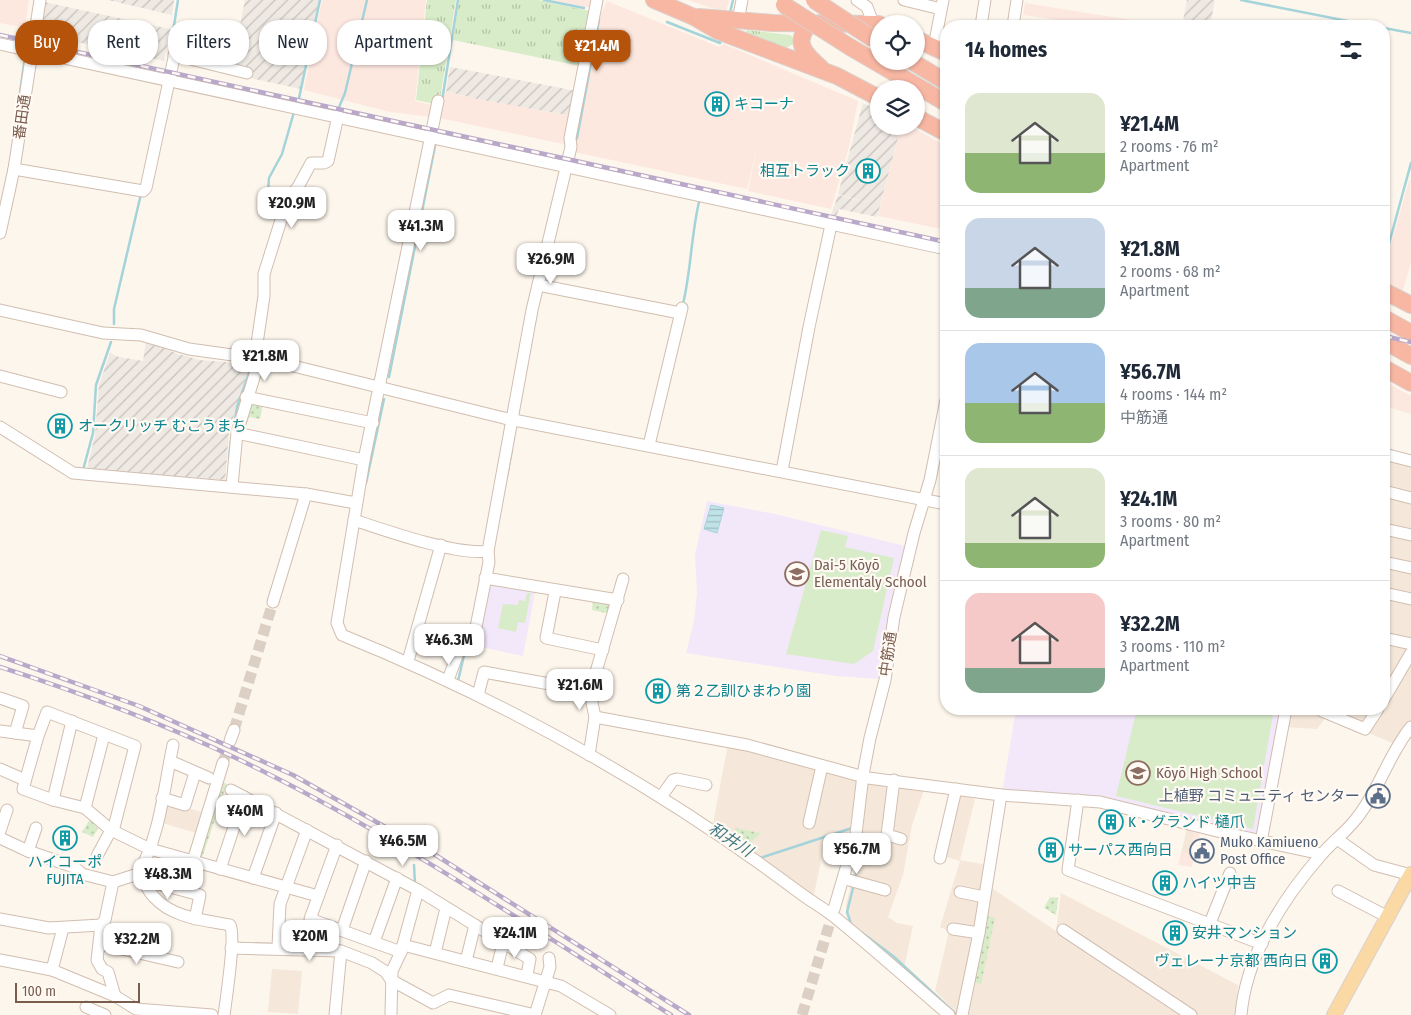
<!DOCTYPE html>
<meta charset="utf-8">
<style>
body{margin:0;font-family:"Fira Sans Condensed","Noto Sans JP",sans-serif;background:#f2f2f3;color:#1f2937;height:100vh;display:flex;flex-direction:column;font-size:19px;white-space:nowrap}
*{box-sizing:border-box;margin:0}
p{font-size:16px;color:#747a83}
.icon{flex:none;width:28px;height:28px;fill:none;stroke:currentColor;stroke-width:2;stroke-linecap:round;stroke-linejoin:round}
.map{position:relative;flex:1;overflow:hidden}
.panel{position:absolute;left:940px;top:20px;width:450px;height:695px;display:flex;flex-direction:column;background:#fff;border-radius:20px;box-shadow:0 1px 4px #0004}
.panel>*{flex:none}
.banner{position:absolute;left:15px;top:20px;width:475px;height:45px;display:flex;gap:10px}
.tools{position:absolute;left:870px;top:15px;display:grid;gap:10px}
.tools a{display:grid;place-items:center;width:55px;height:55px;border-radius:50%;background:#fff;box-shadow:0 1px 4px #0004;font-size:25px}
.scale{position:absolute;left:15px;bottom:12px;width:125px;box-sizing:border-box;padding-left:5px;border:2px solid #7a5c4d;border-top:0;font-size:14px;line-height:18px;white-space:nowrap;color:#7a5c4d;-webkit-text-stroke:4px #fffaf3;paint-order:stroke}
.price{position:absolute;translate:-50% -42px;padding:0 11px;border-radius:10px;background:#fff;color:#222;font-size:16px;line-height:32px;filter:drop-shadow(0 1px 2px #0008)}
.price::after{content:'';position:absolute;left:50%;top:30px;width:15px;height:11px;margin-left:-8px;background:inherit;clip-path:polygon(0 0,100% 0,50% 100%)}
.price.on{background:#b45309;color:#fff}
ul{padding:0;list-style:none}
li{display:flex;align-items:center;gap:15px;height:125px;padding:0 25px}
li+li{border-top:1px solid #e0e1e3}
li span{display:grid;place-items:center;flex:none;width:140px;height:100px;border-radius:15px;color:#555}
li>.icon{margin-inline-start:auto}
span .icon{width:60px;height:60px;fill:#fffc;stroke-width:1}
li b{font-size:21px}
h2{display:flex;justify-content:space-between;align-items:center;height:60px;padding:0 25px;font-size:21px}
.pill{padding:0 18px;border-radius:20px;background:#fff;box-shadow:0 1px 4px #0004;font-size:18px;line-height:45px}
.pill.on{background:#b45309;color:#fff}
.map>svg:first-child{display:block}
.residential{fill:#f5e8da}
.commercial{fill:#fde8e0}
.industrial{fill:url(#industrial-furrows)}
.education{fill:#f3e8fa}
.grass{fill:url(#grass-tufts)}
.park{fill:url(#park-dots)}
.pitch{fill:#d8ecc9}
.water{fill:url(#water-rules);stroke:#a5d3da}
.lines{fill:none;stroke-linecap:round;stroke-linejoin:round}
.stream{stroke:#a5d3da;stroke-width:2.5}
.minor-tunnel{stroke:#dcd0c4;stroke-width:11;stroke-dasharray:11 5.5;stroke-linecap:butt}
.minor-casing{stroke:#d1beb0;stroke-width:13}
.major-casing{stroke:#dad1cd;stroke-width:16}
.highway-casing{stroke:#dad1cd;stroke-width:18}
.minor{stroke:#fff;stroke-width:11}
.major{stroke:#fbd9a5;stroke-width:14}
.highway{stroke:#f7b7a3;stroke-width:16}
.rail-casing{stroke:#b9a8c9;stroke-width:4.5}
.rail{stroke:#fffaf3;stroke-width:2.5;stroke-dasharray:8;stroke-linecap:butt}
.highway-bridge-casing{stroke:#dad1cd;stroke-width:18;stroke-linecap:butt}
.highway-bridge{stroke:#f7b7a3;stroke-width:16}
.labels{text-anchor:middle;stroke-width:4.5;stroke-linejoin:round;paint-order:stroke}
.culture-label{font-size:15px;fill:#0d838f;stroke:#fffaf3;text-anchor:start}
.street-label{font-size:15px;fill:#7a5c4d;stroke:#fffaf3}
.education-label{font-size:15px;fill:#785e54;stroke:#fffaf3;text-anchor:start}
.service-label{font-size:15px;fill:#4e5e75;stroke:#fffaf3;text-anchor:end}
.water-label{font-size:16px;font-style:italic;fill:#437c86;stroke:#fffaf3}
</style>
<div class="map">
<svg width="1411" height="1015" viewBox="0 0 1411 1015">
<defs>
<pattern id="industrial-furrows" width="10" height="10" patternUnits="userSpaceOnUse" patternTransform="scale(1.25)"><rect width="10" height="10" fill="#efe9e4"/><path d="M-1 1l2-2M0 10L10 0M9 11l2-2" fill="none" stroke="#c7c0bb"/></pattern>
<pattern id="grass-tufts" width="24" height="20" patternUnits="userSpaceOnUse" patternTransform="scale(1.25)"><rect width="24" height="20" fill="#d8ecc9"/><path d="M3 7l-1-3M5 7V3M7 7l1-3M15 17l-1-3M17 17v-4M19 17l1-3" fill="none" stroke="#b4c2a5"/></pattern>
<pattern id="park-dots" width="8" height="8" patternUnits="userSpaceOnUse" patternTransform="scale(1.25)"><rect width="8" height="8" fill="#d8ecc9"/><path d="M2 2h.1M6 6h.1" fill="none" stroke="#b4c2a5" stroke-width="1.8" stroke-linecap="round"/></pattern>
<pattern id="water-rules" width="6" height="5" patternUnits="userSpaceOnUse" patternTransform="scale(1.25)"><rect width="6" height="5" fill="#bfe3e8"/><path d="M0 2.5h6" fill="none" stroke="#a0bbbe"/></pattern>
</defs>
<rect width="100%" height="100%" fill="#fdf6ec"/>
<g class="residential">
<path d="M1384,456L1411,463V723L1395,744L1327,716L1317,729L1285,727L1288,709H1384Z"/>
<path d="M728,744L924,790L912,825L903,875L888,917L897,923L913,926L904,968L849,924L846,905L861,845L850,832L825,841L814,895L800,889L713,823Z"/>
<path d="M959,795L975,799L960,860L987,865L958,1014L935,991L949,931L940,927L960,861L943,856Z"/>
<path d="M166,802L202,812L196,833L159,822Z"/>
<path d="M1187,829L1195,833L1190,855L1181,853Z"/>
<path d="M990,887L1056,931L1061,893L1238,985L1235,1015H966Z"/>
<path d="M272,969L302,971L298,1014L268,1012Z"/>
</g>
<g class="commercial">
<path d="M0,0H29L25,28L0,23Z"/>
<path d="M322,0H426L415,101L441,107L445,91L477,99L572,116L568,145L439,118L390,112L304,90Z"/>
<path d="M552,0H593L591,8Z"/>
<path d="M688,0H727L729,1L726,11L711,8Z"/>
<path d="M607,1L719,47L724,44L858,101L849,147L831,209L748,191L758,144L747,189L574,152L601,14Z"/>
<path d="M1025,3L1068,10L1132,20L1131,26H1101L1023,15Z"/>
<path d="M901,126H910L946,146V230L878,216Z"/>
<path d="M1410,178L1411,263L1402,293L1384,283V268Z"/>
<path d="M1384,381L1411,396V414L1384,406Z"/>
<path d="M1195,831L1200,832L1192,867L1178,865L1181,853L1190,855Z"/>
</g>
<g class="industrial">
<path d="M108,0H174L172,15Z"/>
<path d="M245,0H319L301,89L250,78V72L232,67Z"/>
<path d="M1187,0H1215L1210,26H1182Z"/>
<path d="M44,2L170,29L164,61L40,34Z"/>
<path d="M450,67L577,91L572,116L477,99L446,91Z"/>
<path d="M863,103L879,111V126H901L880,206L877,217L839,209L834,222L829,221L838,195L865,202L838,194Z"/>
<path d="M146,341L178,354L200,360L250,364L229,432L225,480L87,469L95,435L99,385L110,353L119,357L143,361Z"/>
</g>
<g class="education">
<path d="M707,501L775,514L905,546L888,614L880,679L836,676L686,653L694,621L697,593L695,555Z"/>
<path d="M489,582L535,592L523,656L477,646Z"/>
<path d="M1016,709H1282L1257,838L1101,800L1002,793Z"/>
</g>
<g class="grass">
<path d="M427,0H456L439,105L416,100Z"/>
<path d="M459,0H538L590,11L580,66L453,40Z"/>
<path d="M747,30L790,35L794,38L795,43L786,48L746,33Z"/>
</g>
<g class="park">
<path d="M251,402L263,404L260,419L249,417L245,430L241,429Z"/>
<path d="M593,600L609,603L612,608L611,614L592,610Z"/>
<path d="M222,782L227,784L201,861L197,860Z"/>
<path d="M90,819L98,829L93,837L82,832Z"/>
<path d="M735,828L761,833L745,847L735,839Z"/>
<path d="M1050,897L1058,898L1056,915L1044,908Z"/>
<path d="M988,916L995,918L981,984L973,982Z"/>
</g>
<g class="pitch">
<path d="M821,530L848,536L845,547L894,558L873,651L854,664L786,654Z"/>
<path d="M527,593H531L525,623L518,622L516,632L498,628L503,604L518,605L519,600L525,601Z"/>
<path d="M1137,709H1274L1253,829L1116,796Z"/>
</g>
<path class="water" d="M711,505L724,508L717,533L704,529Z"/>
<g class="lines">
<g class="stream">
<path d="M544,0L584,8"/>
<path d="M1241,0L1373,26"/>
<path d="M730,13L733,0"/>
<path d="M667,22L720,43L721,40"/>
<path d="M1384,28L1411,33"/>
<path d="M170,51L178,0"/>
<path d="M442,101L458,0"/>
<path d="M298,103L320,0"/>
<path d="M337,112L345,93L367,0"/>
<path d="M15,129L25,57"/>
<path d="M574,142L577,138L599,20"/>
<path d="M268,192L269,178L282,154L294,112"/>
<path d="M1384,262L1411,163"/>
<path d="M683,304C691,271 691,236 699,202"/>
<path d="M114,324V309L141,194"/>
<path d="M389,377L435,146"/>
<path d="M234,426L237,407L251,367"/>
<path d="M229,458L231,441"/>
<path d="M83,470L93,433L96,385L111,342"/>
<path d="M507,476L512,449"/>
<path d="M366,483L384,399"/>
<path d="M458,681L465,651"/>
<path d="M760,858L852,828"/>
<path d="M414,865L415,884"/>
<path d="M855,879L864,841L861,833"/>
<path d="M851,924L847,912L854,884"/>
<path d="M861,932L893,956L957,1015"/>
</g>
<g class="minor-tunnel">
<path d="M234,730L273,602"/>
<path d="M223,763L230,741"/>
<path d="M802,1015L834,909"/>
</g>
<g class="minor-casing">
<g id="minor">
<path d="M857,0L867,7L873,23"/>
<path d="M904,0L941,9"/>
<path d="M738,21L742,0"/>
<path d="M981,26L985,0"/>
<path d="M1013,26L1017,0"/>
<path d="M0,44L946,249"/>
<path d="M934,47L943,0"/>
<path d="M174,55L247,73"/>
<path d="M438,101L364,460L337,623L342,635C505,701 659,787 800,893C812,902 825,909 837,919C875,950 912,983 949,1015"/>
<path d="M14,169L143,191L146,188L175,53"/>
<path d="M0,233L14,169L40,0"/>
<path d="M538,285L680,313"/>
<path d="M0,310L103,333L141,335L189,349L269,360L504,418L946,504"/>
<path d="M255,357L264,296V274L281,220L283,206L298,187L311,163H324L328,161L338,116"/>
<path d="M0,376L61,392"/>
<path d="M246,397L373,423"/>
<path d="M0,427L73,473L306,494L356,503"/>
<path d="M237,433L364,460"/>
<path d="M649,445L682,308"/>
<path d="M1384,454L1411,461"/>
<path d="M782,471L809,327L831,225"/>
<path d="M232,486L237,433L260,358"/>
<path d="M1384,491L1411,498"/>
<path d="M354,520C384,530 458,556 488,551L532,310L571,147L570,138L597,0"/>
<path d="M1384,529L1411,535"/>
<path d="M1384,562L1411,568"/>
<path d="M485,578L618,600"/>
<path d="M555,592L546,638L603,650"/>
<path d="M1384,593L1411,599"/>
<path d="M273,602L306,494"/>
<path d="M1384,638L1411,644"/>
<path d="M408,661L441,545"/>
<path d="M448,680L459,650L473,642L489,562L488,551"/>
<path d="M478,695L484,672L593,692"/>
<path d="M0,698L23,706L15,733"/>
<path d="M1384,699L1411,653"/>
<path d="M1322,709V711L1365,729L1378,709"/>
<path d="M595,717L747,745L868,778L1001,795L1100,802L1221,832L1321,854"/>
<path d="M0,731L38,736L23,789L53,800L85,808L111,830L150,849L318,896"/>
<path d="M38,736L47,712L135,746L113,831"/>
<path d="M230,741L234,730"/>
<path d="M173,745C164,787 160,837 138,874C145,881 147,890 154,897C172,918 205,920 230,925C236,935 226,1000 224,1015"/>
<path d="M589,755L595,717L592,703L596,672L623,579"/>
<path d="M170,761L209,778"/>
<path d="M0,769L25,780"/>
<path d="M894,780L887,835L901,839"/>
<path d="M231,790L418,890L530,959L527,975"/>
<path d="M661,797L673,780L677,779L706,785"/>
<path d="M162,798L185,805L195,773"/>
<path d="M53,800L72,721"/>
<path d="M1078,800L1068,870L1262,944"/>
<path d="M85,808L104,735"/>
<path d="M809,823L822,766"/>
<path d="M0,831L7,810"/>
<path d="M0,838L28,851L74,867L82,874L90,876L113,882L138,874"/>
<path d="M1337,839L1374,865L1411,875"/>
<path d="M1261,842L1286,709"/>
<path d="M337,845L310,919L401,952"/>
<path d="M28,851L36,828"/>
<path d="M97,856L111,830"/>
<path d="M940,858L956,789"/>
<path d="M193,861L223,763"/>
<path d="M220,869L244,797"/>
<path d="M253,878L276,813"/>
<path d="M144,880L200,895L195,919"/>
<path d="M849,880L885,890"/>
<path d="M113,882L105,920L101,925L97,960L102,969L108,972L115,996"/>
<path d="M1338,891L1386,916"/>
<path d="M960,892L984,897"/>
<path d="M834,909L856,834L863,775L870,738L885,680L894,617L914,533L930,480L946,400"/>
<path d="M0,919L49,928L101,925"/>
<path d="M1210,923L1230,873"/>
<path d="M953,929L979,933"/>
<path d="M342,930L366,861"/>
<path d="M1063,930L1191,1015"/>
<path d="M374,942L397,878"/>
<path d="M100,944L178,962"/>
<path d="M403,945L561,986L610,1015"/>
<path d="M278,947L280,904L307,830"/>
<path d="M231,948L341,951L372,963L386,972L391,980L433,1003L449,995L535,1015"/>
<path d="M435,953L446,908"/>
<path d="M0,960L52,970L115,996L136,1009L212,1015"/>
<path d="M466,961L475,925"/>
<path d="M497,968L503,943"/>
<path d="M52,970L63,928"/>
<path d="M86,1007L105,1015"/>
<path d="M335,1015L341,951"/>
<path d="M391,1015L392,971L401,952L418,890"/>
<path d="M535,1015L550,967L549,958"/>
<path d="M962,1015L979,933L1001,795"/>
<path d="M1241,1015C1246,956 1283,898 1322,854C1332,842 1346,832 1356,819C1379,791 1388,755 1411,727"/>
</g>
</g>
<g class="major-casing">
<path id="major" d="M1334,1015L1411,874"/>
</g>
<g class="highway-casing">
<g id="highway">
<path d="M654,0L694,17L718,31L837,76L879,98"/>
<path d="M699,17L773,23L879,24"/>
<path d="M810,23C793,43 804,53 821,68"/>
<path d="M916,39L946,53"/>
<path d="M850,47L946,103"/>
<path d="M911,61L946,82"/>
<path d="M916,117L946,133"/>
<path d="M1384,291L1411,305"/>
<path d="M1384,318L1411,333"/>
<path d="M1384,341L1411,356"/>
<path d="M1384,368L1411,383"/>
</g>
</g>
<use href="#minor" class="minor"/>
<use href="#major" class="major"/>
<use href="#highway" class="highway"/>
<g class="rail-casing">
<g id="rail">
<path d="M0,35L946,242"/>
<path d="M1384,336L1411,342"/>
<path d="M0,656L139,706L293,775L437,856L689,1015"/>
<path d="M0,667C81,693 161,723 238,759C390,832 529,926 671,1015"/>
</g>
</g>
<use href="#rail" class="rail"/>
<g class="highway-bridge-casing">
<g id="highway-bridge">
<path d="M814,0L873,39"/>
<path d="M784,5L850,47"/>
</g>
</g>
<use href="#highway-bridge" class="highway-bridge"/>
</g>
<defs>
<g id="building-ring" transform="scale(1.25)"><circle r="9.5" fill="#fffaf3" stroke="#0f9aa8" stroke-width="1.5"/><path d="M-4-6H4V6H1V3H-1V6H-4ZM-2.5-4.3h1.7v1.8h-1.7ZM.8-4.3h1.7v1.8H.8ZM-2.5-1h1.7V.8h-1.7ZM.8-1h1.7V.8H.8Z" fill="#0f9aa8"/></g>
<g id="school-ring" transform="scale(1.25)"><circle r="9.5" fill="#fffaf3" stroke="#8d6e63" stroke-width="1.5"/><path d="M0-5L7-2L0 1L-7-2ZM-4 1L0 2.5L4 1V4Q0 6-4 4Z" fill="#8d6e63"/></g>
<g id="civic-ring" transform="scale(1.25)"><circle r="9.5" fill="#fffaf3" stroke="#5c6f8a" stroke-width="1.5"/><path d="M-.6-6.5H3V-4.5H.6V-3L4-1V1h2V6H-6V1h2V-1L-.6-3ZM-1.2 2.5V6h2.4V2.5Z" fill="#5c6f8a"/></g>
</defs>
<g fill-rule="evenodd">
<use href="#building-ring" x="717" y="104"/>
<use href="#building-ring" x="868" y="171"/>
<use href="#building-ring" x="60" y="426"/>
<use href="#school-ring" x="797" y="574"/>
<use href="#building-ring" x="658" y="691"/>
<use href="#school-ring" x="1138" y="773"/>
<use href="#civic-ring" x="1378" y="796"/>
<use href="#building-ring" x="1111" y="822"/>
<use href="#building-ring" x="65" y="838"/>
<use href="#building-ring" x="1051" y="850"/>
<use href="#civic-ring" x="1202" y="851"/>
<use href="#building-ring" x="1165" y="883"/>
<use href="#building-ring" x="1175" y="933"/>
<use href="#building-ring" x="1325" y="961"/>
</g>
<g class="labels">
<g class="culture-label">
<text x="734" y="109">キコーナ</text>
<text x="850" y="176" text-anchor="end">相互トラック</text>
<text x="78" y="431">オークリッチ むこうまち</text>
<text x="676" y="696">第２乙訓ひまわり園</text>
<text x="1128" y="827">K・グランド 樋爪</text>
<text x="1068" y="855">サーパス西向日</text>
<text x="65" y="867" text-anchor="middle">ハイコーポ<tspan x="65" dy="17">FUJITA</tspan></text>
<text x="1182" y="888">ハイツ中吉</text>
<text x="1192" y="938">安井マンション</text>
<text x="1308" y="966" text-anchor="end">ヴェレーナ京都 西向日</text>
</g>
<g class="street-label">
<text transform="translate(22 117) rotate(-82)" y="5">番田通</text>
<text transform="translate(888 654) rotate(-82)" y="5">中筋通</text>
</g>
<g class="education-label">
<text x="814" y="570">Dai-5 Kōyō<tspan x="814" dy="17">Elementaly School</tspan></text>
<text x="1156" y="778">Kōyō High School</text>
</g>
<g class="service-label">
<text x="1360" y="801">上植野 コミュニティ センター</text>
<text x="1220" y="847" text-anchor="start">Muko Kamiueno<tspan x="1220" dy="17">Post Office</tspan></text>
</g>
<g class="water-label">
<text transform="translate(731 839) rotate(33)" y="6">和井川</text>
</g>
</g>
</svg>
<div class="tools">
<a><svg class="icon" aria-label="locate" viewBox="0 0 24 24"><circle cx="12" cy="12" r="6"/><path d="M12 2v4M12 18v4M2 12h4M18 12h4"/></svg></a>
<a><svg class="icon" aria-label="layers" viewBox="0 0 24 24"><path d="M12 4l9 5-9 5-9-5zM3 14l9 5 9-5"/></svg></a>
</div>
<div class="scale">100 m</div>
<b class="price on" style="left:597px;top:72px">¥21.4M</b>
<b class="price" style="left:292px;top:229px">¥20.9M</b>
<b class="price" style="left:421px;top:252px">¥41.3M</b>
<b class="price" style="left:551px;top:285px">¥26.9M</b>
<b class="price" style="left:265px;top:382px">¥21.8M</b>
<b class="price" style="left:449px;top:666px">¥46.3M</b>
<b class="price" style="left:580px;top:711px">¥21.6M</b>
<b class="price" style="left:245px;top:837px">¥40M</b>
<b class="price" style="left:403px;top:867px">¥46.5M</b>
<b class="price" style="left:857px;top:875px">¥56.7M</b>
<b class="price" style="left:168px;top:900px">¥48.3M</b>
<b class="price" style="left:515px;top:959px">¥24.1M</b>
<b class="price" style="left:310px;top:962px">¥20M</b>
<b class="price" style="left:137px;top:965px">¥32.2M</b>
<div class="banner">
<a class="pill on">Buy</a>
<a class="pill">Rent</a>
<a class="pill">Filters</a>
<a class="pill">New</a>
<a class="pill">Apartment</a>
</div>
<section class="panel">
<h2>14 homes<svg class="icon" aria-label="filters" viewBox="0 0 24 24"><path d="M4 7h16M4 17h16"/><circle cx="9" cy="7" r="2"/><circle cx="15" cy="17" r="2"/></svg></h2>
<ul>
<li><span style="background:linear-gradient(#dfe7d0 60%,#8fb573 0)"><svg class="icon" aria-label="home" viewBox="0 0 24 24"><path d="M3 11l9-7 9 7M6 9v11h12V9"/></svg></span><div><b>¥21.4M</b><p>2 rooms · 76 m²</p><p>Apartment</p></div></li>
<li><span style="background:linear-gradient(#c9d6e8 70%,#7fa58c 0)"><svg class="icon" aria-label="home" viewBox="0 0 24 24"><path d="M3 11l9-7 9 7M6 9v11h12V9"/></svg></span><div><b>¥21.8M</b><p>2 rooms · 68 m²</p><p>Apartment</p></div></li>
<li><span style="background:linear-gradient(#a9c7e8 60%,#8fb573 0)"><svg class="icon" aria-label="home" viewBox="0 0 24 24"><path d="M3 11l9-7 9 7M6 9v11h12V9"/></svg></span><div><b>¥56.7M</b><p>4 rooms · 144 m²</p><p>中筋通</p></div></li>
<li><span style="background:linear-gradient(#dfe7d0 75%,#8fb573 0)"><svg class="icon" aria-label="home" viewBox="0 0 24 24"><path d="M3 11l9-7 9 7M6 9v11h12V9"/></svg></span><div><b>¥24.1M</b><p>3 rooms · 80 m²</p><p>Apartment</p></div></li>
<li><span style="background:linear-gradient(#f6c9c9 75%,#7fa58c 0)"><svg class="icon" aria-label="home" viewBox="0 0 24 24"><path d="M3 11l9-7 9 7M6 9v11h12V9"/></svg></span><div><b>¥32.2M</b><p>3 rooms · 110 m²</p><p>Apartment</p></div></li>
</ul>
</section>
</div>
